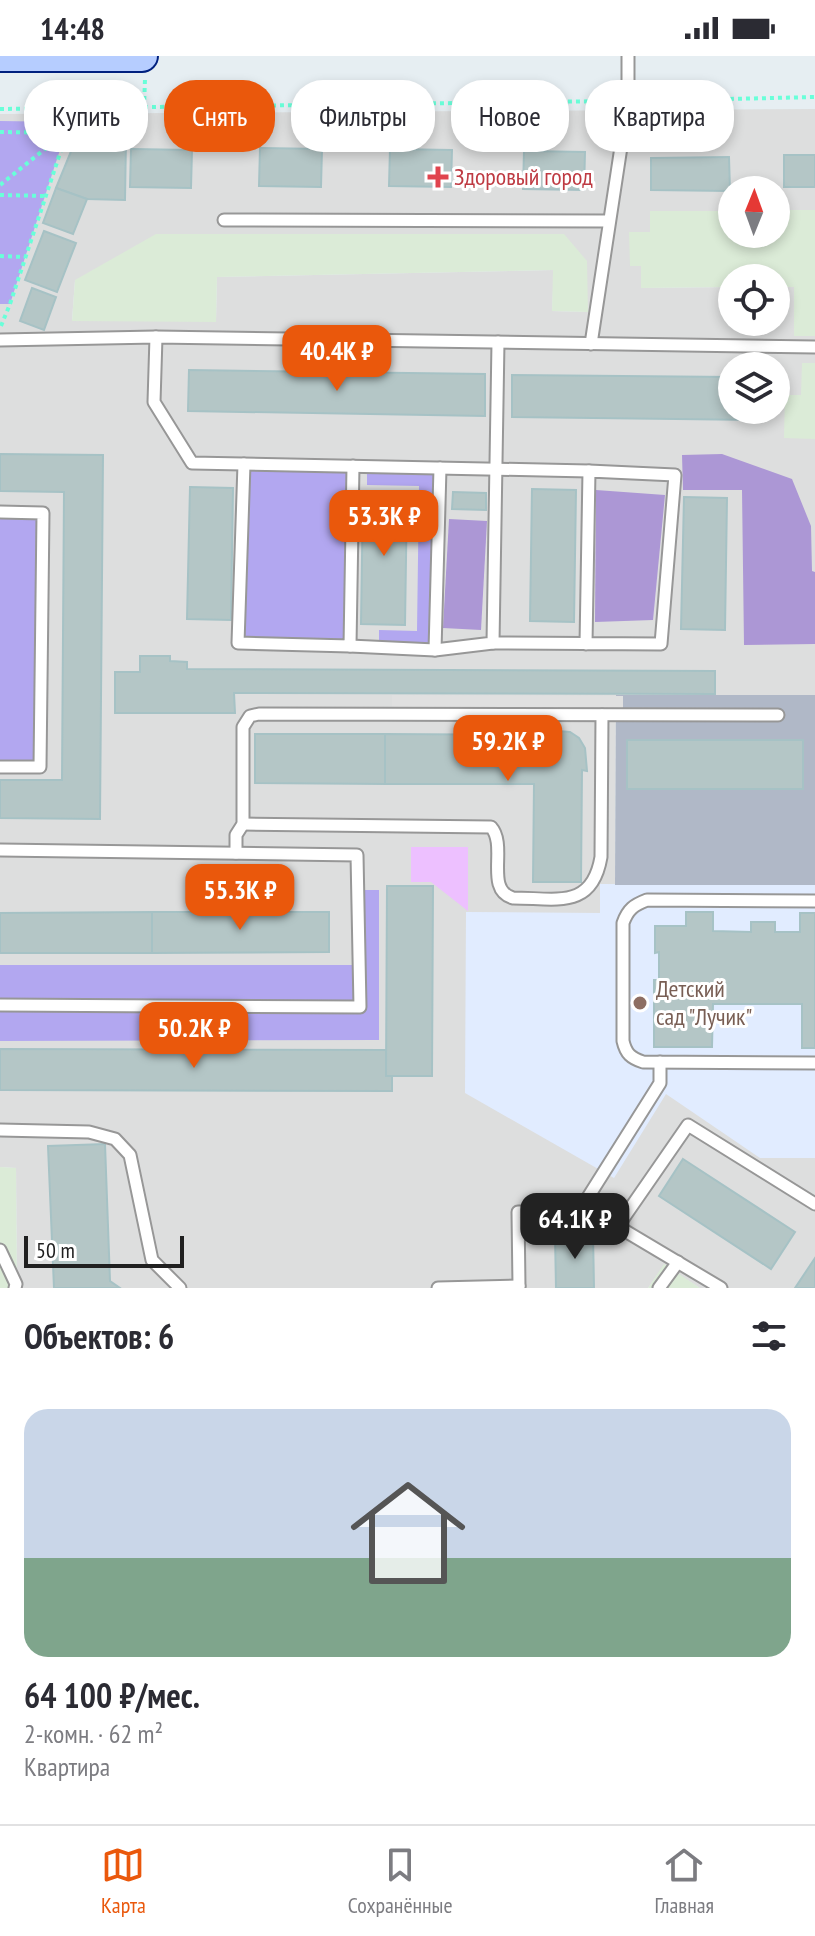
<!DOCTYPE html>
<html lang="ru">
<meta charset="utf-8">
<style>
body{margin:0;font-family:"PT Sans Narrow",sans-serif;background:#f2f2f3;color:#2b2b33;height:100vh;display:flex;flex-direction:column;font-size:30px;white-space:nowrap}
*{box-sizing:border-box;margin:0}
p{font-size:26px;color:#7c7c81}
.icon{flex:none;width:44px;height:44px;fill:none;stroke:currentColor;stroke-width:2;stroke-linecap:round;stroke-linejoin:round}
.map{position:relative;height:1232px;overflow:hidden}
.sheet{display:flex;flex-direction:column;background:#fff;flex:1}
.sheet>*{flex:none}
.banner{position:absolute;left:24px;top:24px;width:768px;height:72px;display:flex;gap:16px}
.needle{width:52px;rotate:1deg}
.controls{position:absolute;left:718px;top:120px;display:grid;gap:16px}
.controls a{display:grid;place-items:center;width:72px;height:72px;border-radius:50%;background:#fff;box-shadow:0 4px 12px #0003;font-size:40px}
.scale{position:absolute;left:24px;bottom:20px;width:160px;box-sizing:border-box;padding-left:8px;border:4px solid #202020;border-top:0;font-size:22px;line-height:28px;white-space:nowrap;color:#202020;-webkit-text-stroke:6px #fff;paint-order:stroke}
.price{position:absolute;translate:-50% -68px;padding:0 18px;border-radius:16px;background:#ea580c;color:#fff;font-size:26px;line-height:52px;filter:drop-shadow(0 2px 4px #0008)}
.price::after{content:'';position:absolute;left:50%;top:48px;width:24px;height:18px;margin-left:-12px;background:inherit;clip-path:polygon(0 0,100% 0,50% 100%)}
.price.active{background:#222;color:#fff}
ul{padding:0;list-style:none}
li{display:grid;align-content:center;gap:16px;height:424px;padding:0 24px}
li+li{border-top:2px solid #e1e1e2}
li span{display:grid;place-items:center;height:248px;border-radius:24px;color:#555}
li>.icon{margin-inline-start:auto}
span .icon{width:144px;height:144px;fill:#fffc;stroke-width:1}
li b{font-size:34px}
h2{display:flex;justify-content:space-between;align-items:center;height:96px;padding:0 24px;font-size:34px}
.chip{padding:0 28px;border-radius:32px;background:#fff;box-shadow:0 4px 12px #0003;font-size:28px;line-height:72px}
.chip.active{background:#ea580c;color:#fff}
.status{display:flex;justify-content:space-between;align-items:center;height:56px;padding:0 40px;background:#fff;direction:ltr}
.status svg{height:22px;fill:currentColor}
.menu{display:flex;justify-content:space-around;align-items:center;height:112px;border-top:2px solid #e1e1e2;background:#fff;font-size:22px;color:#7c7c81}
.menu a{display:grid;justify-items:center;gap:4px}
.menu .active{color:#ea580c}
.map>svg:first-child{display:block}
.residential{fill:#dddede;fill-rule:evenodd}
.industrial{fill:#dbebd7}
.education{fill:#e1ecff}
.construction{fill:#b0b8c7}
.grass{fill:#b2a7f0}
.forest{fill:#ac97d5}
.park{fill:#edc0ff}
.parking{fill:#e0e0e0}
.building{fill:#b4c6c6;stroke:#a6c2c5;stroke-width:2}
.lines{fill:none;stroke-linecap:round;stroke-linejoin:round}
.service-casing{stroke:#979797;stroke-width:15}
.secondary-casing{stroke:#00207e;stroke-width:34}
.path{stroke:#69ffd9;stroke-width:4;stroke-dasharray:4 4;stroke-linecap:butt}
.service{stroke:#fff;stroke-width:11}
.secondary{stroke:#b6cdff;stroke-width:30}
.health-dot{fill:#e0444e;stroke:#fff;stroke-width:3}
.education-dot{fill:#8d6e63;stroke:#fff;stroke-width:3}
.labels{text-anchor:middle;stroke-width:6;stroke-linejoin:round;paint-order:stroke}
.health-label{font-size:24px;fill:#be3a42;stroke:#fff;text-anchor:start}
.education-label{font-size:24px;fill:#785e54;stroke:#fff;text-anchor:start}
</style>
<div class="status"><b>14:48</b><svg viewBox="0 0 49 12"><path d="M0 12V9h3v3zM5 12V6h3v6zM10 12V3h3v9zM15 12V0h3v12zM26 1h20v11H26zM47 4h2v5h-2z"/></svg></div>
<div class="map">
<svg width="815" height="1232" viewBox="0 0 815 1232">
<rect width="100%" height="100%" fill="#e6eef2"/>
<path class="residential" d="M815,53V154H776V134H732V155H651L650,176H630V209H641V232L732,231V266H776V231H794V280H815V639H616L615,828L815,829V1232H700L664,1209L648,1232H17L16,1112L0,1111V58ZM587,205V256L552,255L554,214L217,221L216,265L72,264L75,224ZM732,310H776V354H732Z"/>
<g class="industrial">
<path d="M776,154H815V280H794V231H776V222H732V231L641,232V210H630L629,176H650V155H732V178H776Z"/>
<path d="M156,178H564L587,205L588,256L552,255L553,214L217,221L216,266L72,265L75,224Z"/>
<path d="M802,307H815V383L784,382L785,339H801Z"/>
<path d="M0,1111L16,1112L17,1232H0Z"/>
<path d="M664,1208L700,1232H648Z"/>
</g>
<path class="education" d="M600,828L815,829V1102H760L666,1038L614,1122L465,1037L466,856L600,857Z"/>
<path class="construction" d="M616,639H815V829H615Z"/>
<g class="grass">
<path d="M0,65L69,66L10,248H0Z"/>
<path d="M244,408L353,410L350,590L238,587Z"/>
<path d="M367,410L440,412L435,594L379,591V574L417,575L419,430L367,429Z"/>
<path d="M0,456L43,457L40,711H0Z"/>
<path d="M359,834H379V984L0,985V909H359Z"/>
</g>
<g class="forest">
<path d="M722,398L792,423L811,470L812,515L815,516V588L744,589L742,434H683L682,399Z"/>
<path d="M596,434L665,439L653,564L595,566Z"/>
<path d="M449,463L487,465L481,574L443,572Z"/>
</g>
<path class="park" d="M411,791H468V855L431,826H411Z"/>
<path class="parking" d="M392,639L623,640V654H392Z"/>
<g class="building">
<path d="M85,83H126L125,144L87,143L56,132L72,93Z"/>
<path d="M260,92L322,93L321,131L259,130Z"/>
<path d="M131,93L192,94L191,132L130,131Z"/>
<path d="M390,93L452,94L451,131L389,130Z"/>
<path d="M524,95L585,96L584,134L523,133Z"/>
<rect x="784" y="99" width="31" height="32"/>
<path d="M729,101L730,135L651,134V102Z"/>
<path d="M56,132L87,143L73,178L43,167Z"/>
<path d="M44,175L76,187L57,236L25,224Z"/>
<path d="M32,232L56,241L44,274L20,265Z"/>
<path d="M189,314L485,318V360L188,355Z"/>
<path d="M512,319L732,321V354H757V364L512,361Z"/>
<path d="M0,398L103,399L100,763L0,762V724H62L64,436L0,435Z"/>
<path d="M190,431L233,432L231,564L187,563Z"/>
<path d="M532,433L576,434L574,566L530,565Z"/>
<path d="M363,436L407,437L405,569L361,568Z"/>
<path d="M453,436L486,437V454L452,453Z"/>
<path d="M684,441L727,442L725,574L681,573Z"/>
<path d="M140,600H170V605L187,606V613L715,615V638L234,637L235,657H115V616H140Z"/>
<path d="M544,674L570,676L579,682L585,692L587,715L582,714L581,826H533L534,728H385V678L544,679Z"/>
<path d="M255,678H385V728L255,727Z"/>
<rect x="627" y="684" width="176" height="49"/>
<path d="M387,830H433L432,1020H386Z"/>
<path d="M152,856V897H0V857Z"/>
<path d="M152,856H329V896L152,897Z"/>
<path d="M686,856H713V875L751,876V866H775V876H800V857H815V992H802V948H713L712,991H654V924H659V896L655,897V870H686Z"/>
<path d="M0,993L386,994V1020H392V1035L0,1034Z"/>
<path d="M105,1088L110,1225L120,1232H54L48,1090Z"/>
<path d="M683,1103L795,1176L771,1213L659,1140Z"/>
<path d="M593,1178L594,1232H556L555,1179Z"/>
<path d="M815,1202V1232H795Z"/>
</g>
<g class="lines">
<g class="service-casing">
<g id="service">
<path d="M224,164L609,165"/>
<path d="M156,281L154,346L192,407L589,415"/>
<path d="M0,284L156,281L815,291"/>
<path d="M591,288L628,45V0"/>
<path d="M244,408L238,587L350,590L353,410"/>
<path d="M440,412L435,594L493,587L498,286"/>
<path d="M0,456L43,457L40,711H0"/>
<path d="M493,587L661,588L675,419L589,415L586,588"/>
<path d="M350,590L435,594"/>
<path d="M243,768L491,771C508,790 484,834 513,842C556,842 592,854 601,801L602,659"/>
<path d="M0,794L357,799L360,951L0,949"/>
<path d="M236,797V779L243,768V671L250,660L259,658L778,659"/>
<path d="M815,845L647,844C634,849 628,853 623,867V985C626,998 631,1002 643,1006L815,1007"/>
<path d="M0,1074L89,1076L115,1083L130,1099L152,1204L180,1232"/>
<path d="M580,1154L660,1027V1006"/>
<path d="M618,1170L688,1069L815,1148"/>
<path d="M0,1194L16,1228L15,1232"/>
<path d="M519,1230L518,1156L590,1154L721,1232"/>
<path d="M438,1232L519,1230L517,1232"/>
<path d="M659,1232L678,1206"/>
</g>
</g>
<g class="secondary-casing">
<path id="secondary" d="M0,0H142"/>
</g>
<g class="path">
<path d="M642,45L815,41"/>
<path d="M144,52L145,23"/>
<path d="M0,53L614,45"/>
<path d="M49,53L50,22"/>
<path d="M0,76L65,77L0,129"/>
<path d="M0,139L45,140"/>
<path d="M0,200L25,201"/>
<path d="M1,270L10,248L75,52"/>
</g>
<use href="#service" class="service"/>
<use href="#secondary" class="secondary"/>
</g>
<path class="health-dot" d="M434 109h8v8h8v8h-8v8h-8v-8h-8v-8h8z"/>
<circle class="education-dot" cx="640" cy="947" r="8"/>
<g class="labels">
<g class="health-label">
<text x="454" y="129">Здоровый город</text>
</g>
<g class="education-label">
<text x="656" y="941">Детский<tspan x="656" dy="28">сад "Лучик"</tspan></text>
</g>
</g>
</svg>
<div class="controls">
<a><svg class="needle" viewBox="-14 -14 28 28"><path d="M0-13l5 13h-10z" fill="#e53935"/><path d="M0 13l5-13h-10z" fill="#7c7c81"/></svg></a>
<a><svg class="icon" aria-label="locate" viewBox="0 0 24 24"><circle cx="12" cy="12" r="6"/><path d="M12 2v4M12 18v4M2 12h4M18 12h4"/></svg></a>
<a><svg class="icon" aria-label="layers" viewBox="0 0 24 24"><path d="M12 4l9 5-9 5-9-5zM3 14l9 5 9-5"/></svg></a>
</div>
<div class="scale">50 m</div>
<b class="price" style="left:337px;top:337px">40.4K ₽</b>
<b class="price" style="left:384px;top:502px">53.3K ₽</b>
<b class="price" style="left:508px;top:727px">59.2K ₽</b>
<b class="price" style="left:240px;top:876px">55.3K ₽</b>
<b class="price" style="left:194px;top:1014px">50.2K ₽</b>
<b class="price active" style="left:575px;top:1205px">64.1K ₽</b>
<div class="banner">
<a class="chip">Купить</a>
<a class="chip active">Снять</a>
<a class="chip">Фильтры</a>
<a class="chip">Новое</a>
<a class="chip">Квартира</a>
</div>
</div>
<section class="sheet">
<h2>Объектов: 6<svg class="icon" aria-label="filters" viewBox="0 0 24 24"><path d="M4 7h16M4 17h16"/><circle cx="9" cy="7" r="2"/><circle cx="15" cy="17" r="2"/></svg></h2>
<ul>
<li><span style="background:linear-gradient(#c9d6e8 60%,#7fa58c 0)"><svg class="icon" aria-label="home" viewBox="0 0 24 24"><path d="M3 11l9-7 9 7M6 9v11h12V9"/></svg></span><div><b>64 100 ₽/мес.</b><p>2-комн. · 62 m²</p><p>Квартира</p></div></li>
</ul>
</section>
<nav class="menu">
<a class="active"><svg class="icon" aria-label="map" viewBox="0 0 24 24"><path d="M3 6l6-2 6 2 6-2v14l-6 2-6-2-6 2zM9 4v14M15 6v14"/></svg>Карта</a>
<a><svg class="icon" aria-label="saved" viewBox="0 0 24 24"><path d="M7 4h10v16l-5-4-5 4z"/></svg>Сохранённые</a>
<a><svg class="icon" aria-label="home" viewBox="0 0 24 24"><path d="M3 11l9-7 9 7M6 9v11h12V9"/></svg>Главная</a>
</nav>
